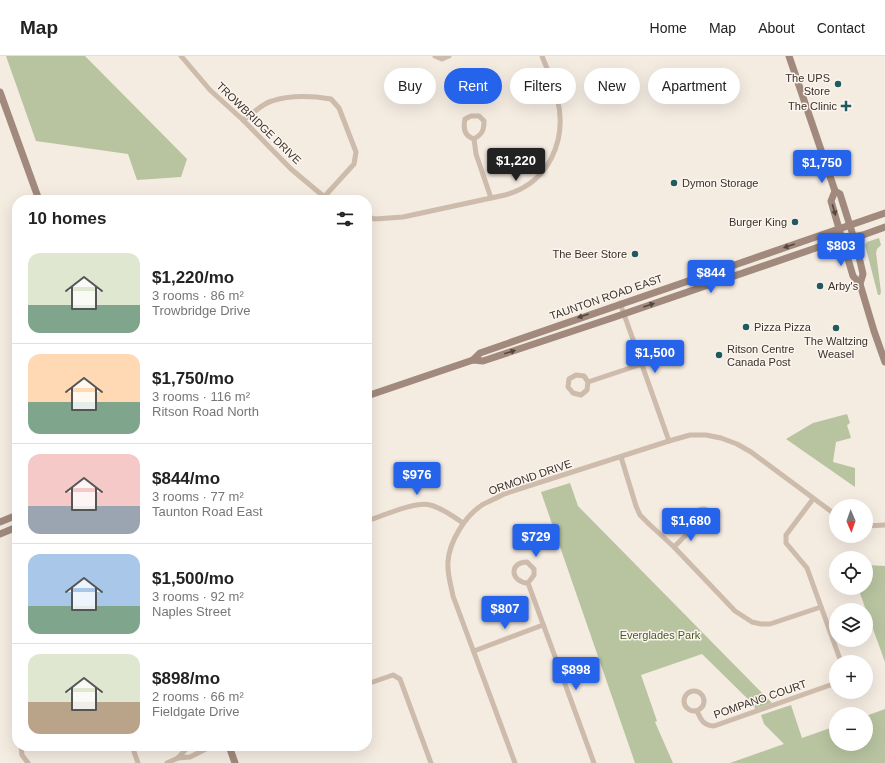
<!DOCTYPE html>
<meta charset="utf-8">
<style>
body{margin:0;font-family:Arial,sans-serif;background:#f2f2f2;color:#222;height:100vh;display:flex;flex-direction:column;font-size:15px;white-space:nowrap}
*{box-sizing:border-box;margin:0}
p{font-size:13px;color:#767676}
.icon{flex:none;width:22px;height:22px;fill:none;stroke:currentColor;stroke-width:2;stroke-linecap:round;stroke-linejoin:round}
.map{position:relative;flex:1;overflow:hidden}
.details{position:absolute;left:12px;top:139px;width:360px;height:556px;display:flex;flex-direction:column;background:#fff;border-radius:16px;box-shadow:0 4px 16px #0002}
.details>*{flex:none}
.guide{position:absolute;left:384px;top:12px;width:380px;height:36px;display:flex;gap:8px}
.needle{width:26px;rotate:178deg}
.fabs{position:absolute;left:829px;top:443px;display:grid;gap:8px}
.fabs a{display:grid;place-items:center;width:44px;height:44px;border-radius:50%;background:#fff;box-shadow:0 4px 16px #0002;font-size:20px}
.price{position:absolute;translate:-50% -34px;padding:0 9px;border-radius:4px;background:#2563eb;color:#fff;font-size:13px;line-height:26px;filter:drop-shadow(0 1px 2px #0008)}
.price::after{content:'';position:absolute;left:50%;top:24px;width:12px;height:9px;margin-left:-6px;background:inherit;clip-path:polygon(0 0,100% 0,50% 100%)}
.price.selected{background:#222;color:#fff}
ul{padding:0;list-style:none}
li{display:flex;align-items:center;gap:12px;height:100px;padding:0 16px}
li+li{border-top:1px solid #e0e0e0}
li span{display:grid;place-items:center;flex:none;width:112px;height:80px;border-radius:12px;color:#555}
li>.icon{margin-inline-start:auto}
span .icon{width:48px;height:48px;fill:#fffc;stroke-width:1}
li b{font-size:17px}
h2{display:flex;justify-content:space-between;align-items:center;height:48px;padding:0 16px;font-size:17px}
.pill{padding:0 14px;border-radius:18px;background:#fff;box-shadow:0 4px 16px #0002;font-size:14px;line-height:36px}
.pill.selected{background:#2563eb;color:#fff}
header{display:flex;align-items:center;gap:24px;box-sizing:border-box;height:56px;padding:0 20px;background:#fff;border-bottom:1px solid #e0e0e0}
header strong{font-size:19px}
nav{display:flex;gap:22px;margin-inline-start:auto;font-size:14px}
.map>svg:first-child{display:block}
.green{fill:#b8c4a0}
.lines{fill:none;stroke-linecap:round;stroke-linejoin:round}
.street{stroke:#cdbbac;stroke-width:5}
.secondary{stroke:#a18a7d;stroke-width:7}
.oneway{fill:#544640}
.poi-dot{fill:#1f5a5e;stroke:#fbf5ee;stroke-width:1.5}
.labels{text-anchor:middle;stroke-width:3;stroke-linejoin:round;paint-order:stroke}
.poi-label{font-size:11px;fill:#3b302b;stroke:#fbf5ee;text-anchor:end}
.street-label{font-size:11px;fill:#3b302b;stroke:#fbf5ee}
.park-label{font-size:11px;fill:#4a5a2e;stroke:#fbf5ee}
</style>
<header>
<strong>Map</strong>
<nav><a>Home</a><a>Map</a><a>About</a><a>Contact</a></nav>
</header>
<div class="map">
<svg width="885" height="707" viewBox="0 0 885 707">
<rect width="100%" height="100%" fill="#f4ebe1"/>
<g class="green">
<path d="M6,0H85L187,103L181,121L137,124L128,98L36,85Z"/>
<path d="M879,182L881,189L877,193L876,197L881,236L880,239H878L865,189L867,186Z"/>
<path d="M847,358L850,367L847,369L851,382L836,386L833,406L855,412V431L786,383L813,367Z"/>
<path d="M570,427L578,450L772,647L755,653L753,648L702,598L641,619L657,665L655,666L673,707H635L541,436Z"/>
<path d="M866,509L885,510V606L858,532H866Z"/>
<path d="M791,649L802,682L836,670V688H866V660L885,653V707H730L784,688L764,668L761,659Z"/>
</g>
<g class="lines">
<g class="street">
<path d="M181,0L210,34L243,64L291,113L328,144"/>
<path d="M435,0L442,3L449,0"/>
<path d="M471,60H479L484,65C484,75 482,78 474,83C464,80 463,72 465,63Z"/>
<path d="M243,64C251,59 263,47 272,45C290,39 312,40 331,43L339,52L356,96L354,108L324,141"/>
<path d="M474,83L476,98L491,142"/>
<path d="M367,161L375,163L403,161L505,139C549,127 568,84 557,41C554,27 547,13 542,0"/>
<path d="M620,247L669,385"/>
<path d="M588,326L584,320L576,319L569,323L568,331L573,337L581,339L587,334L588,326L642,308"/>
<path d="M621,401L636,450L640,459L649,468L674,491L735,555L752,566L761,568H770L821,551"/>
<path d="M813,443L786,479V487L807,512L841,606"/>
<circle cx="703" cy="463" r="10"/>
<path d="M367,465C382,460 416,445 430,449C442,452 453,460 463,467"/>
<path d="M866,470L885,469"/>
<path d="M674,491L695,470"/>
<path d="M528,527C510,526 509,506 527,506L534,513V519L528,527L594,707"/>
<path d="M474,595L543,569"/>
<path d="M367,628L393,619L400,623L431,707"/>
<circle cx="694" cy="645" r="10"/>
<path d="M697,655C701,664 703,669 714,670L836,627"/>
<path d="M21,690L22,699L28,707"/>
<path d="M132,690L138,707"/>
<path d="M178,702L190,701L212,690"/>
<path d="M167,707L178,702L187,692L192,690"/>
<path d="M515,707L453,540C451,529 447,518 448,506C449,486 465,460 482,449C489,445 497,442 504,438L669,385L690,379H706L721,382L737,388L751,396L836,459"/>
</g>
<g class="secondary">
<path d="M789,0L835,135L840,138L857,192L863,218L860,228"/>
<path d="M0,36L39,144"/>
<path d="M835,135L831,145L842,183L853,220L860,228L874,275L885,306"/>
<path d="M473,304L483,305L612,262L842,183L863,179L885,171"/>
<path d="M367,340L473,304L480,297L885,157"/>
<path d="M0,466L17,459"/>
<path d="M0,478L17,471"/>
<path d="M229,690L235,707"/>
</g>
</g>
<defs><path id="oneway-solid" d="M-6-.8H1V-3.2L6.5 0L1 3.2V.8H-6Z"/></defs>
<g class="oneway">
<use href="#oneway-solid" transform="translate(834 154) rotate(74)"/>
<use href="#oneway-solid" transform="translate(789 190) rotate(161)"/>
<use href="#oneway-solid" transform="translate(649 249) rotate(-19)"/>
<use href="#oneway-solid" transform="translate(583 260) rotate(161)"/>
<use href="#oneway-solid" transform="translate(510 296) rotate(-18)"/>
</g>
<g class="poi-dot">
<circle cx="838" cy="28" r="4"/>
<path d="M844 44h4v4h4v4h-4v4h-4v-4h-4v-4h4z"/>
<circle cx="674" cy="127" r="4"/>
<circle cx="795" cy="166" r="4"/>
<circle cx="635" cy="198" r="4"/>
<circle cx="820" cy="230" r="4"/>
<circle cx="746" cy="271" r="4"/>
<circle cx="836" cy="272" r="4"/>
<circle cx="719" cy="299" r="4"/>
</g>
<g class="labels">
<g class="poi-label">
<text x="830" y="26">The UPS<tspan x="830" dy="13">Store</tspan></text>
<text x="837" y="54">The Clinic</text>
<text x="682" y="131" text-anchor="start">Dymon Storage</text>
<text x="787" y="170">Burger King</text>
<text x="627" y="202">The Beer Store</text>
<text x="828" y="234" text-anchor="start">Arby's</text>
<text x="754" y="275" text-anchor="start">Pizza Pizza</text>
<text x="836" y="289" text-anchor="middle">The Waltzing<tspan x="836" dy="13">Weasel</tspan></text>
<text x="727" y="297" text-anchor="start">Ritson Centre<tspan x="727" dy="13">Canada Post</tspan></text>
</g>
<g class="street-label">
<text transform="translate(259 67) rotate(44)" y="4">TROWBRIDGE DRIVE</text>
<text transform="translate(606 241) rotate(-19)" y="4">TAUNTON ROAD EAST</text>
<text transform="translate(530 421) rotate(-19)" y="4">ORMOND DRIVE</text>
<text transform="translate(760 643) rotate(-19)" y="4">POMPANO COURT</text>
</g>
<g class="park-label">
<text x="660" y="583">Everglades Park</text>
</g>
</g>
</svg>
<div class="fabs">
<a><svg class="needle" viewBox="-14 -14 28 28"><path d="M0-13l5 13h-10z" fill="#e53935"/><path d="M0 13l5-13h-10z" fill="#767676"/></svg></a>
<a><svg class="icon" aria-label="locate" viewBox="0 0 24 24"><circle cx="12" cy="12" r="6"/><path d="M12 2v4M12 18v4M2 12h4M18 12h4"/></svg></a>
<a><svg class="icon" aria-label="layers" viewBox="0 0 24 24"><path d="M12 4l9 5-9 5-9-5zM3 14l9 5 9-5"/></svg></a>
<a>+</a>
<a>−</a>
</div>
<b class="price selected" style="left:516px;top:126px">$1,220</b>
<b class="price" style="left:822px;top:128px">$1,750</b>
<b class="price" style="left:841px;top:211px">$803</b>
<b class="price" style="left:711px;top:238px">$844</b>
<b class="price" style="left:655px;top:318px">$1,500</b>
<b class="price" style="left:417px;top:440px">$976</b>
<b class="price" style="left:691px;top:486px">$1,680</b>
<b class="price" style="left:536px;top:502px">$729</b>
<b class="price" style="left:505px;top:574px">$807</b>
<b class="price" style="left:576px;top:635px">$898</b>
<div class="guide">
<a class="pill">Buy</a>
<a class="pill selected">Rent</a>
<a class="pill">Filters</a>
<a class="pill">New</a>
<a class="pill">Apartment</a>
</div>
<section class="details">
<h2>10 homes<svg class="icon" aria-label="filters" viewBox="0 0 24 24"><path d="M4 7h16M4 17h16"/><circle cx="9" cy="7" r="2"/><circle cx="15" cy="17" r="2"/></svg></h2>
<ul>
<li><span style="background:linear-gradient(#dfe7d0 65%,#7fa58c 0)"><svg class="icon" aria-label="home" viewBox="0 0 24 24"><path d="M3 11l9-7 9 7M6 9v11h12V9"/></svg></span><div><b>$1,220/mo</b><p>3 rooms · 86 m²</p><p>Trowbridge Drive</p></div></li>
<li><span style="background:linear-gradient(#ffd9b3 60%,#7fa58c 0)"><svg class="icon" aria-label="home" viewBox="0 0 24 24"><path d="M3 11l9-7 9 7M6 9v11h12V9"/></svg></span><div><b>$1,750/mo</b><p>3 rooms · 116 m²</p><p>Ritson Road North</p></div></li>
<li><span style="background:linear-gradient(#f6c9c9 65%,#9aa5b1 0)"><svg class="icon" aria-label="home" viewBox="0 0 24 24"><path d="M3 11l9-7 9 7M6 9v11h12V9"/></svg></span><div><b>$844/mo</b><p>3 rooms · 77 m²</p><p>Taunton Road East</p></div></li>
<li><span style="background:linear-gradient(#a9c7e8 65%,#7fa58c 0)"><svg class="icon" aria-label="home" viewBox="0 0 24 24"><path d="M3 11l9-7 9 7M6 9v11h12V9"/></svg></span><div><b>$1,500/mo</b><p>3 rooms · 92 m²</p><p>Naples Street</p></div></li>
<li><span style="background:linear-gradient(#dfe7d0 60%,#b9a48a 0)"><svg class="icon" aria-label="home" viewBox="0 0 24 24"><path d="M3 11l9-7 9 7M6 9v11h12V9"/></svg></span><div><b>$898/mo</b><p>2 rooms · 66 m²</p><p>Fieldgate Drive</p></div></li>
</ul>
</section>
</div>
